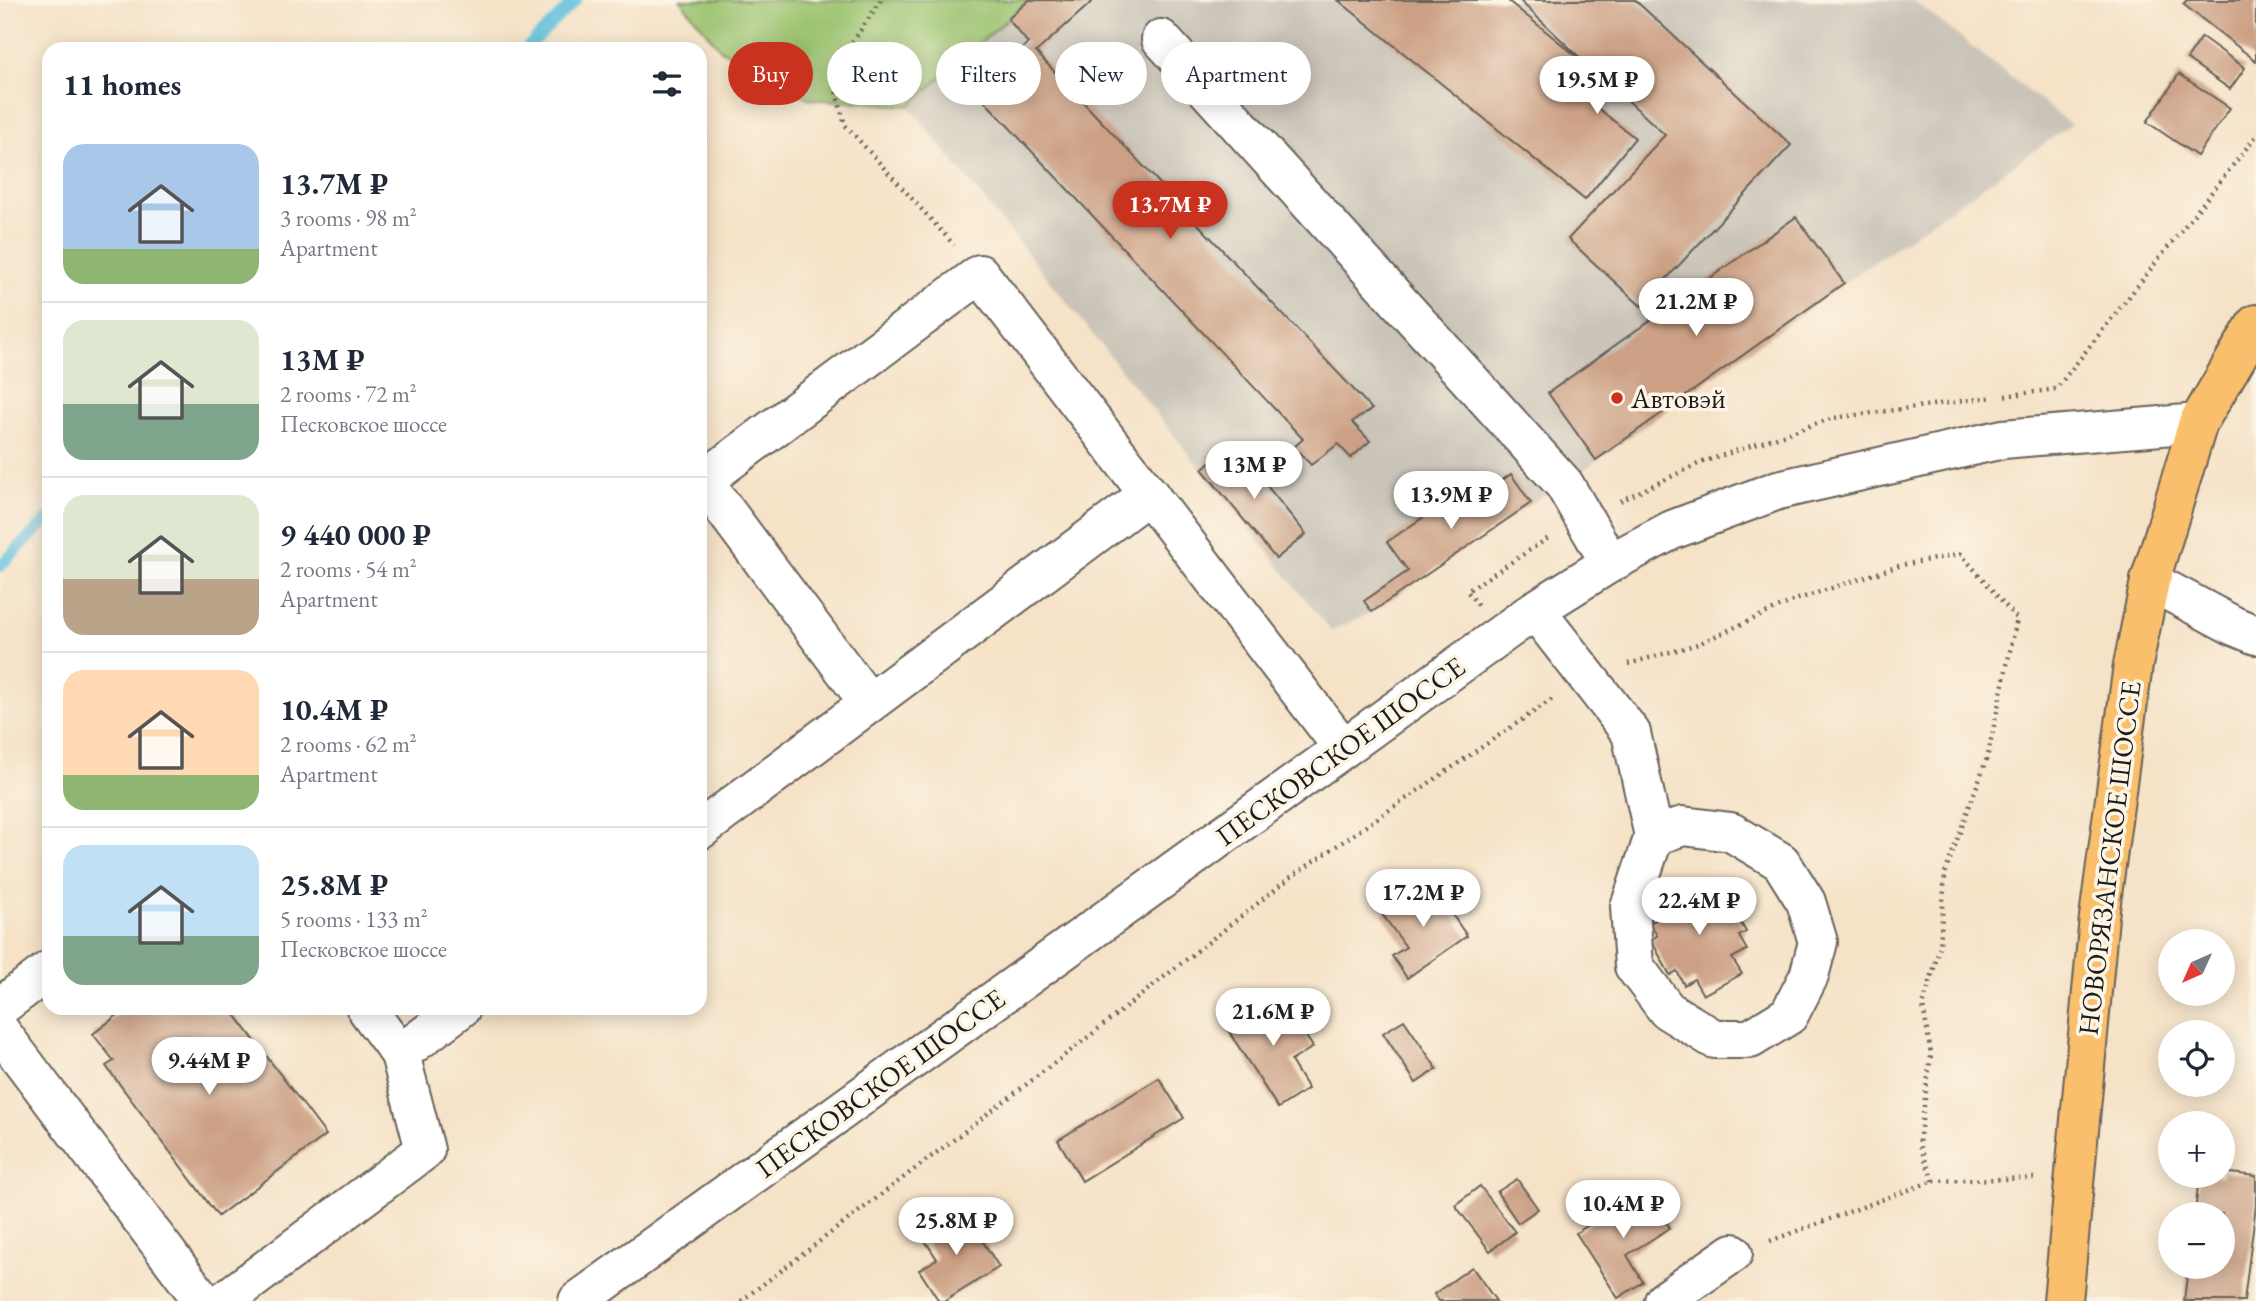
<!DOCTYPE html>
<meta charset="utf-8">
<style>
body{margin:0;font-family:"EB Garamond",serif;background:#f6f6f7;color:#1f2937;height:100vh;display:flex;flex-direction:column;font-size:26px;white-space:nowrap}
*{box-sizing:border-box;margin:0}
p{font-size:23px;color:#747a83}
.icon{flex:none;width:38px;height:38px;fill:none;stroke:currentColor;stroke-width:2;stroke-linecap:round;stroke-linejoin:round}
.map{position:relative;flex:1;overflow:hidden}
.details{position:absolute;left:42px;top:42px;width:665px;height:973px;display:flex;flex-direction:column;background:#fff;border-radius:21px;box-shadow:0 4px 18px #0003}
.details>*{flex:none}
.hud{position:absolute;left:728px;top:42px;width:665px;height:63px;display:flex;gap:14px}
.needle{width:46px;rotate:225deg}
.controls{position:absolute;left:2158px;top:929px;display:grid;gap:14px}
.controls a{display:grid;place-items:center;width:77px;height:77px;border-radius:50%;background:#fff;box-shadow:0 4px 18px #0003;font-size:35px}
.price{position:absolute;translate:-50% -60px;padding:0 16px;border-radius:24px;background:#fff;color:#222;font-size:23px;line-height:46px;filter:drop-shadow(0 2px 4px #0008)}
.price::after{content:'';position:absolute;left:50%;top:42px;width:21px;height:16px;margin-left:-10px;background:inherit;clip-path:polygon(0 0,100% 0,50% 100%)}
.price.current{background:#c8321e;color:#fff}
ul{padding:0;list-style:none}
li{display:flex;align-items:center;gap:21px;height:175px;padding:0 21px}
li+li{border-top:2px solid #e0e1e3}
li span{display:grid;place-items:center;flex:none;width:196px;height:140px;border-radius:21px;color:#555}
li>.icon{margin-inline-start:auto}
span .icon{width:84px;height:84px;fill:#fffc;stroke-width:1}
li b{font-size:30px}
h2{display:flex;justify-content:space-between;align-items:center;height:84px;padding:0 21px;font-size:30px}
.tag{padding:0 24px;border-radius:32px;background:#fff;box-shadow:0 4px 18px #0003;font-size:24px;line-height:63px}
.tag.current{background:#c8321e;color:#fff}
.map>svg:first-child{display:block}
.industrial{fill:#c9c3b8}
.green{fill:#9ac26e;stroke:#5b6f45;stroke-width:2}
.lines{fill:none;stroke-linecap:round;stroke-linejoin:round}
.stream{stroke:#5ebfdd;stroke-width:12}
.building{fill:#cca085}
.minor-casing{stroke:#686158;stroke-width:42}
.major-casing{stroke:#686158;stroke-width:42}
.path{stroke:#686158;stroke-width:4.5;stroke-dasharray:2 5;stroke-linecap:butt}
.minor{stroke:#fff;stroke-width:38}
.major{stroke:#f9bf6d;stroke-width:38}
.poi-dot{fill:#c8321e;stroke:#fcf5e5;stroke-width:2.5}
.labels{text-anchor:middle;stroke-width:7;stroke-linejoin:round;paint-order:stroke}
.poi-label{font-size:28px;fill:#1c1c1c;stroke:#fcf5e5;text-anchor:start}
.street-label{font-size:28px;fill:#1c1c1c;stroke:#fcf5e5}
</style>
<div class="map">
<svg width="2256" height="1301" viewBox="0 0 2256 1301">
<rect width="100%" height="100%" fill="#fcf5e5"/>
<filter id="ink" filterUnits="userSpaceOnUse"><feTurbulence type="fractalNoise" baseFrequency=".0143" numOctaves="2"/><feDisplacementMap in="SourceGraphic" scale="14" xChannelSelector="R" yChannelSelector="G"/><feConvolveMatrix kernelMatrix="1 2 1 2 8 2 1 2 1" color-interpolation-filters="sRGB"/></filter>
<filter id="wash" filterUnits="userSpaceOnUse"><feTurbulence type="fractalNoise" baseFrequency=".00686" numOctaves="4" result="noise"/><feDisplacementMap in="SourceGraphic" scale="28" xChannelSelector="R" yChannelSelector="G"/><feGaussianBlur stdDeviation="1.57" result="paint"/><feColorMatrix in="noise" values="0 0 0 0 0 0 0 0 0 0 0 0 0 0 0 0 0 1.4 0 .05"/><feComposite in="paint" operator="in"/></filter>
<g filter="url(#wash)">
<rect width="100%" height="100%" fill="#f5e2c7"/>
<path class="industrial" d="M1029,0H1913L2071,125L1844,283L1564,484L1531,503L1372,612L1331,631L909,106Z"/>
<path class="green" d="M680,0H1029L909,106L810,99L721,50Z"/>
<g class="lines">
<g class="stream">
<path d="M526,49L576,0"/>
<path d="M0,566L49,518"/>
</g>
</g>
<g id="blocks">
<g class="building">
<path d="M1029,0H1094L1036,52L1372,409L1352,422L1370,441L1351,458L1338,444L1311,465L1294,447L1303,439L976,92L1028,43L1008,19Z"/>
<path d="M1338,0H1507L1590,67L1519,0H1635L1791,145L1641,306L1568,239L1665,135L1593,68L1574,89L1635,138L1585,200Z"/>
<path d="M2187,0H2256V61L2183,4Z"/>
<path d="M2202,37L2245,68L2230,89L2187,59Z"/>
<path d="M2179,74L2230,108L2197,156L2147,122Z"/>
<path d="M1796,217L1844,283L1596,460L1548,393Z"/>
<path d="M1233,444L1306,534L1276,559L1202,469Z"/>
<path d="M1511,474L1531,503L1372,612L1364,601L1408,571L1387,542L1484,476L1493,487Z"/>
<path d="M1429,881L1467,936L1407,978L1392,956L1406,947L1382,914Z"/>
<path d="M1692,882L1699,896L1713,888L1719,900L1726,897L1746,932L1739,936L1747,950L1732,958L1742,974L1703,995L1694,979L1684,985L1677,971L1670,975L1651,940L1657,936L1650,923L1661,917L1654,903Z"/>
<path d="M1278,994L1313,1047L1291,1061L1308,1089L1278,1108L1226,1027Z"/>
<path d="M116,1008H230L326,1135L218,1216L106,1066L114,1061L93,1034L120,1013Z"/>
<path d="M1404,1020L1437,1069L1416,1083L1383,1033Z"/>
<path d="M1159,1078L1184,1118L1082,1181L1058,1140Z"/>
<path d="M2222,1172L2256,1176V1205L2244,1301H2184L2188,1267H2222V1214H2195L2199,1176H2222Z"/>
<path d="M1517,1179L1538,1209L1518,1223L1497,1192Z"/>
<path d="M1480,1186L1515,1232L1490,1251L1455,1205Z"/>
<path d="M1645,1189L1670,1228L1627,1255L1643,1282L1618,1298L1576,1233Z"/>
<path d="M963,1210L999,1267L945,1301H939L919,1270L937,1259L922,1236Z"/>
<path d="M1472,1267L1496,1301H1439L1434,1294Z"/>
</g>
</g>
</g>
<g filter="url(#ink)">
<use href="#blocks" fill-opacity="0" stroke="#686158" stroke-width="2"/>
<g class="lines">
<g class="minor-casing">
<g id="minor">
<path d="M1161,39L1564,484L1610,563"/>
<path d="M703,481L869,703"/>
<path d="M700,483L980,274L1343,748"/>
<path d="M2150,581L2234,626L2256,635"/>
<path d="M1535,610L1631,733L1654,836L1630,907L1634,966L1667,1010L1714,1039H1750L1789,1015L1809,976L1818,942L1806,902L1781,862L1731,832L1683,826L1654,836"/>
<path d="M700,830L1149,494"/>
<path d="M0,1007L49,970"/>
<path d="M366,1008L400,1054"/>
<path d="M0,1031L203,1301"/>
<path d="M224,1301L425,1150L400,1054L461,1008"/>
<path d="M578,1301L1535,610L1610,563L1672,530L1778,490L2003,439L2198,423"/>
<path d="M1664,1301L1733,1253"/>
</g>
</g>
<g class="major-casing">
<path id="major" d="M2063,1301L2099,917L2133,665L2150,581L2198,423L2256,324"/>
</g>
<g class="path">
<path d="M881,0L846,52L834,84L845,125L954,245"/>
<path d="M2005,396L2056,389L2256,136"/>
<path d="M1620,501L1700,463L1833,418L1993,397"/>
<path d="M1478,605L1467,591L1550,537"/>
<path d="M1628,664L1698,644L1795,600L1902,565L1961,554L2017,619L1987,758L1945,873L1940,947L1923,1006L1931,1054L1919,1143L1933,1181"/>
<path d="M1770,1241L1933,1181L2034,1178"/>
<path d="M741,1301L1069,1052L1291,877L1554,698"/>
</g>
<use href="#minor" class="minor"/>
<use href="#major" class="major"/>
</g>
</g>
<circle class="poi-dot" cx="1617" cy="398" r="7"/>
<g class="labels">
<g class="poi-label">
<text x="1631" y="408">Автовэй</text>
</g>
<g class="street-label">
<text transform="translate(1340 751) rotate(-36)" y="10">ПЕСКОВСКОЕ ШОССЕ</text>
<text transform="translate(2109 858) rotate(-83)" y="10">НОВОРЯЗАНСКОЕ ШОССЕ</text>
<text transform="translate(880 1083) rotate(-36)" y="10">ПЕСКОВСКОЕ ШОССЕ</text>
</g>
</g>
</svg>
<div class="controls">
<a><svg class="needle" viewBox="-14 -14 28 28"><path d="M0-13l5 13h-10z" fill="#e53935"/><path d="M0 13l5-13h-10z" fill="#747a83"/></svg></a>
<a><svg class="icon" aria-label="locate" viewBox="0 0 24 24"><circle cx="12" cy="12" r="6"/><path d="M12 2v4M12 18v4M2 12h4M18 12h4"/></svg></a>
<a>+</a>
<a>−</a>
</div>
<b class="price" style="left:1597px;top:116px">19.5M ₽</b>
<b class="price current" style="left:1170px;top:241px">13.7M ₽</b>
<b class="price" style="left:1696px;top:338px">21.2M ₽</b>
<b class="price" style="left:1254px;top:501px">13M ₽</b>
<b class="price" style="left:1451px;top:531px">13.9M ₽</b>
<b class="price" style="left:1423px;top:929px">17.2M ₽</b>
<b class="price" style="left:1699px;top:937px">22.4M ₽</b>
<b class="price" style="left:1273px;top:1048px">21.6M ₽</b>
<b class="price" style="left:209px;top:1097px">9.44M ₽</b>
<b class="price" style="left:1623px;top:1240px">10.4M ₽</b>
<b class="price" style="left:956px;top:1257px">25.8M ₽</b>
<div class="hud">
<a class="tag current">Buy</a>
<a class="tag">Rent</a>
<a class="tag">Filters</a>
<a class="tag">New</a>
<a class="tag">Apartment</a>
</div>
<section class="details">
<h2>11 homes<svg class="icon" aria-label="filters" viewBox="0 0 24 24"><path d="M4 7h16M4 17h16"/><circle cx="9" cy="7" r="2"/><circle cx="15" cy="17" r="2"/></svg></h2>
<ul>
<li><span style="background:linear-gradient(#a9c7e8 75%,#8fb573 0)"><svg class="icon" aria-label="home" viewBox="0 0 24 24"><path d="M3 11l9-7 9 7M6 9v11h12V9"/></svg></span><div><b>13.7M ₽</b><p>3 rooms · 98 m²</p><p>Apartment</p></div></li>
<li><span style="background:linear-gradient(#dfe7d0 60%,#7fa58c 0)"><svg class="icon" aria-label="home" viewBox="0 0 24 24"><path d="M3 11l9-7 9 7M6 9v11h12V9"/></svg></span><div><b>13M ₽</b><p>2 rooms · 72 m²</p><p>Песковское шоссе</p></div></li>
<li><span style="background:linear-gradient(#dfe7d0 60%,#b9a48a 0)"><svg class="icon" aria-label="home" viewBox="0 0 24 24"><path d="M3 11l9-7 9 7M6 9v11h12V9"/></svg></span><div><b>9 440 000 ₽</b><p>2 rooms · 54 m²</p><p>Apartment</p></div></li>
<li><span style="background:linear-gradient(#ffd9b3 75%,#8fb573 0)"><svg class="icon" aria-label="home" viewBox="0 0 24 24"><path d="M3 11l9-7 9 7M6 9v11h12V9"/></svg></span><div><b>10.4M ₽</b><p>2 rooms · 62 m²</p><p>Apartment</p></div></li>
<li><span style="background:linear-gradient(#bfe0f5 65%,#7fa58c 0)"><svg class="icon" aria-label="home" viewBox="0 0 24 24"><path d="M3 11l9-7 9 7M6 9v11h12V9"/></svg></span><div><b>25.8M ₽</b><p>5 rooms · 133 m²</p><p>Песковское шоссе</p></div></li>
</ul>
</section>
</div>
